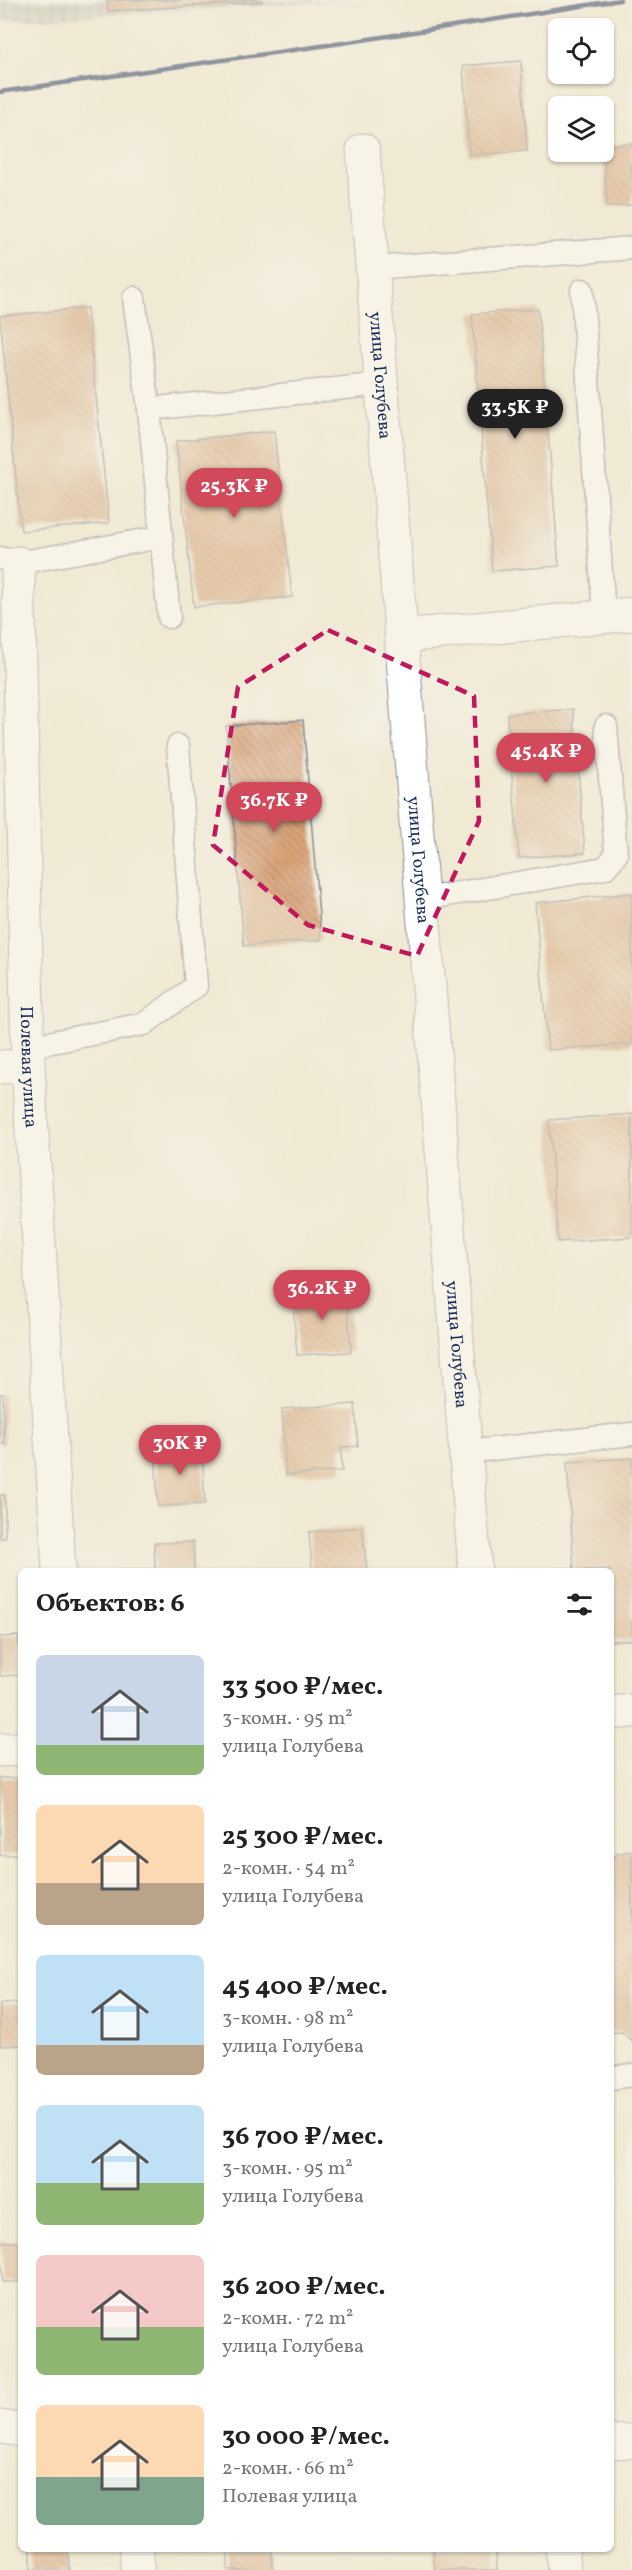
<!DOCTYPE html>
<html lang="ru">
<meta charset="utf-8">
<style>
body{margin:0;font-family:Vollkorn,serif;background:#f6f6f6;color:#222;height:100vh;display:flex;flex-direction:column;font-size:22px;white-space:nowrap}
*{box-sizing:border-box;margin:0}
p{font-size:20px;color:#767676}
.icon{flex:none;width:33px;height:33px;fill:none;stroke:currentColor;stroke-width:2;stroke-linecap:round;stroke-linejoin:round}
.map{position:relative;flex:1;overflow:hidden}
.drawer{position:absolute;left:18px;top:1568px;width:596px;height:984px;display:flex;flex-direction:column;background:#fff;border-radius:9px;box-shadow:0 2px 4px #0004}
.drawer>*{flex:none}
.buttons{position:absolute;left:548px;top:18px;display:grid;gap:12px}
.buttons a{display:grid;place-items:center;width:66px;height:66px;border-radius:9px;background:#fff;box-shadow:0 2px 4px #0004;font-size:30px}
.price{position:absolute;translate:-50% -51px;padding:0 14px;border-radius:21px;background:#d1495b;color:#fff;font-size:20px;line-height:39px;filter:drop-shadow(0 2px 3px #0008)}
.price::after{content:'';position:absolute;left:50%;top:36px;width:18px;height:14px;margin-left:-9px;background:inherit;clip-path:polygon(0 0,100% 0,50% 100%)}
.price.selected{background:#222;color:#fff}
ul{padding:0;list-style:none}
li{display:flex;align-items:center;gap:18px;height:150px;padding:0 18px}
li span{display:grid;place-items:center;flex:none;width:168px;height:120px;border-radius:9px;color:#555}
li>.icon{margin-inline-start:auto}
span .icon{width:72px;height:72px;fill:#fffc;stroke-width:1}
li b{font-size:26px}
h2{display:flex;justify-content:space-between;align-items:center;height:72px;padding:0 18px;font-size:26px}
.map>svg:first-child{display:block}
.industrial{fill:url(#industrial-grid)}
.building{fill:url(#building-back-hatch)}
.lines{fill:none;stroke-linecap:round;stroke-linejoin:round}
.lane-casing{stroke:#868c98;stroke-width:25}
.street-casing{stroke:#868c98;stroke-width:35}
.secondary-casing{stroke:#868c98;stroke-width:35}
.lane{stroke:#fff;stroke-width:22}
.street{stroke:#fff;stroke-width:33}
.secondary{stroke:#fff;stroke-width:33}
.rail{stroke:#1b2f5e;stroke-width:4.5}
.marked{fill:none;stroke:#c2185b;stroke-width:4.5;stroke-dasharray:12 8;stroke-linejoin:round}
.labels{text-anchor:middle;stroke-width:6;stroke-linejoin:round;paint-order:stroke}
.street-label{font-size:18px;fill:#1b2f5e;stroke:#f6f6f2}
</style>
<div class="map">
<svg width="632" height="2570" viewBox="0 0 632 2570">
<defs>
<pattern id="industrial-grid" width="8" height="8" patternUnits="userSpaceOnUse" patternTransform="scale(1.5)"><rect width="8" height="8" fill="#c5c5b8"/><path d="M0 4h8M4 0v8" fill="none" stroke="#9fa099"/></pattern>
<pattern id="building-back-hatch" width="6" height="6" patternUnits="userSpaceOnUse" patternTransform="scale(1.5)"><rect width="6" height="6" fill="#dba57a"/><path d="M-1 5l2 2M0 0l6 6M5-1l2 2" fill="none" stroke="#b18767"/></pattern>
</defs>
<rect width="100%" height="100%" fill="#f6f6f2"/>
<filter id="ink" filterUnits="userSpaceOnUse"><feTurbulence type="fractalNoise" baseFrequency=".0167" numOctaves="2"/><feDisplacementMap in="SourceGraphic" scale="12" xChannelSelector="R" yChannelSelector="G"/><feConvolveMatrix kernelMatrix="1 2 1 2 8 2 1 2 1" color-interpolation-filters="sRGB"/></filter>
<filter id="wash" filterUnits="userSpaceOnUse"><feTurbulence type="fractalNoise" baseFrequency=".008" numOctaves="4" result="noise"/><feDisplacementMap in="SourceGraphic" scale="24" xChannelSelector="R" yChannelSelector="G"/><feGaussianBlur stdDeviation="1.35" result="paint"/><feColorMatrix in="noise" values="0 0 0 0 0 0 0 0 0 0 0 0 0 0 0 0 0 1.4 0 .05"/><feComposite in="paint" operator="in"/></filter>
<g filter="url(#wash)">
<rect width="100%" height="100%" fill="#f0e9d3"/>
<path class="industrial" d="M0,0H359L0,21Z"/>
<g id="blocks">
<g class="building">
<path d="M107,0H262V2L108,11Z"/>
<path d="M521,61L527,151L469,155L463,66Z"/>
<path d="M632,143V205L607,207L603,146Z"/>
<path d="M87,308L109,523L21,531L0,316Z"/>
<path d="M538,309L559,566L492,571L472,314Z"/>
<path d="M274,431L292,597L194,607L176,441Z"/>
<path d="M573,709L585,853L519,858L507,714Z"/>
<path d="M303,720L321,940L244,946L226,726Z"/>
<path d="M632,893V1044L548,1050L535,903Z"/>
<path d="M632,1114V1237L558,1242L549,1120Z"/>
<path d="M346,1286L351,1352L297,1355L292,1290Z"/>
<path d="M0,1394H3L4,1444H0Z"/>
<path d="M355,1404L358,1446L341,1447L342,1471L286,1475L282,1409Z"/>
<path d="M202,1446L205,1504L158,1506L155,1448Z"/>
<path d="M632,1458V1640L610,1641V1570H574L567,1462Z"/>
<rect x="0" y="1495" width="5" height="43"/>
<path d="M362,1527L367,1570H312L309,1532Z"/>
<path d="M193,1542L194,1570H155L154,1543Z"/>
<path d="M18,1636L20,1675L0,1676V1637Z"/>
<path d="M0,1778H21V1854L0,1855Z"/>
<path d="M632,1850V2041L622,2032L610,2033V1862L617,1854Z"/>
<path d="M21,2003V2045L0,2046V2004Z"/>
<path d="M1,2242H21V2282H2Z"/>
<path d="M31,2548H68L69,2570H31Z"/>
<path d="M433,2548H496L497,2570H435Z"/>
<path d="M228,2549L272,2550V2570H228Z"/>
</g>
</g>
</g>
<g filter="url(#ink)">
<use href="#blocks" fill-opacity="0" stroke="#868c98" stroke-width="1.5"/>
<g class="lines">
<g class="lane-casing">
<g id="lane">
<path d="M373,268L632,248"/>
<path d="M582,290L604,616"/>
<path d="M134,298L149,409"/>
<path d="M0,558L18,563L161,537"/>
<path d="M169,617L149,409L382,384"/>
<path d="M424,899L605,868L616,855L606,726"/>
<path d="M27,1047L144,1024L196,986L178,746"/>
<path d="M464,1452L632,1434"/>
<path d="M610,2078L632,2075"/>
</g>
</g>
<g class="street-casing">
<g id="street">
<path id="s1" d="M363,150L475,1570"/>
<path id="s2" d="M18,563L28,1066L59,1570"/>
<path d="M402,636L632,614"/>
<path d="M0,1067L28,1066"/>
<path d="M610,1713L632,1711"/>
<path d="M0,1750L21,1749"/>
<path d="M137,2548V2570"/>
<path d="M562,2548L564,2570"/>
</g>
</g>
<g class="secondary-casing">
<g id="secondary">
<path d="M0,2427L21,2430"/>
<path d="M610,2442L632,2441"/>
</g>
</g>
<use href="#lane" class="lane"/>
<use href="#street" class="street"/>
<use href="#secondary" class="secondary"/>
<path class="rail" d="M0,92L356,41L620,0"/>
</g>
</g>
<path d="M0 0H632V2570H0ZM328,630L474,696L479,821L417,956L308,925L213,845L238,687Z" fill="#f0e9d3" fill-opacity=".55" fill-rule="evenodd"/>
<path class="marked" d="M328,630L474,696L479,821L417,956L308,925L213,845L238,687Z"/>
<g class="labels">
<g class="street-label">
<text dy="6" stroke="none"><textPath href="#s1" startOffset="226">улица Голубева</textPath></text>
<text dy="6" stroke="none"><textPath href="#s1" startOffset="712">улица Голубева</textPath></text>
<text dy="6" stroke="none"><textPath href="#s2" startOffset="504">Полевая улица</textPath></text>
<text dy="6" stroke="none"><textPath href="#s1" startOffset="1198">улица Голубева</textPath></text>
</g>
</g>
</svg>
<div class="buttons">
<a><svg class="icon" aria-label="locate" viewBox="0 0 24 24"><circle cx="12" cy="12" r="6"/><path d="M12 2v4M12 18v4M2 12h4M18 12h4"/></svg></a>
<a><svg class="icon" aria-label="layers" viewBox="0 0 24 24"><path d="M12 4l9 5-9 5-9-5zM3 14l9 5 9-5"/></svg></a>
</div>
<b class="price selected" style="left:515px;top:440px">33.5K ₽</b>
<b class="price" style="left:234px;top:519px">25.3K ₽</b>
<b class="price" style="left:546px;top:784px">45.4K ₽</b>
<b class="price" style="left:274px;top:833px">36.7K ₽</b>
<b class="price" style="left:322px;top:1321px">36.2K ₽</b>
<b class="price" style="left:180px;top:1476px">30K ₽</b>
<section class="drawer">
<h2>Объектов: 6<svg class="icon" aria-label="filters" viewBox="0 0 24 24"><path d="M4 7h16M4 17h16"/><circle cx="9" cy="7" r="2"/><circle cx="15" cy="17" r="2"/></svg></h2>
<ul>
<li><span style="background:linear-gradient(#c9d6e8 75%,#8fb573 0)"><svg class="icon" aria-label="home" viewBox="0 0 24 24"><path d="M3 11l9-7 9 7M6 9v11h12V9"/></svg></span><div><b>33 500 ₽/мес.</b><p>3-комн. · 95 m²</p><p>улица Голубева</p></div></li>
<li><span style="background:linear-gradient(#ffd9b3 65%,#b9a48a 0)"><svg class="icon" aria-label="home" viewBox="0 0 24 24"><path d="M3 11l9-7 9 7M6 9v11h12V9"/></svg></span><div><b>25 300 ₽/мес.</b><p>2-комн. · 54 m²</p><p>улица Голубева</p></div></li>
<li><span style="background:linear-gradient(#bfe0f5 75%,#b9a48a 0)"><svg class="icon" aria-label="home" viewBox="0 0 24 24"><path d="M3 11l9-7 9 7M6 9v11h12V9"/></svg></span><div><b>45 400 ₽/мес.</b><p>3-комн. · 98 m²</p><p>улица Голубева</p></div></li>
<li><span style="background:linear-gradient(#bfe0f5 65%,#8fb573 0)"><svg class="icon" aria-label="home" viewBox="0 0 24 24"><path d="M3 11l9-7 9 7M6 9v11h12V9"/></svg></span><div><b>36 700 ₽/мес.</b><p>3-комн. · 95 m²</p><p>улица Голубева</p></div></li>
<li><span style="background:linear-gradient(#f6c9c9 60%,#8fb573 0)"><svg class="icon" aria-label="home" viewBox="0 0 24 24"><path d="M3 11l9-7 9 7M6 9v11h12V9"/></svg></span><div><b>36 200 ₽/мес.</b><p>2-комн. · 72 m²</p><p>улица Голубева</p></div></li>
<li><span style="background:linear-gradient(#ffd9b3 60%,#7fa58c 0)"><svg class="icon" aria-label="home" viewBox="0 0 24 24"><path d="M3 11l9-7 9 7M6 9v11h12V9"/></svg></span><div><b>30 000 ₽/мес.</b><p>2-комн. · 66 m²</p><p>Полевая улица</p></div></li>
</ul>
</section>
</div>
